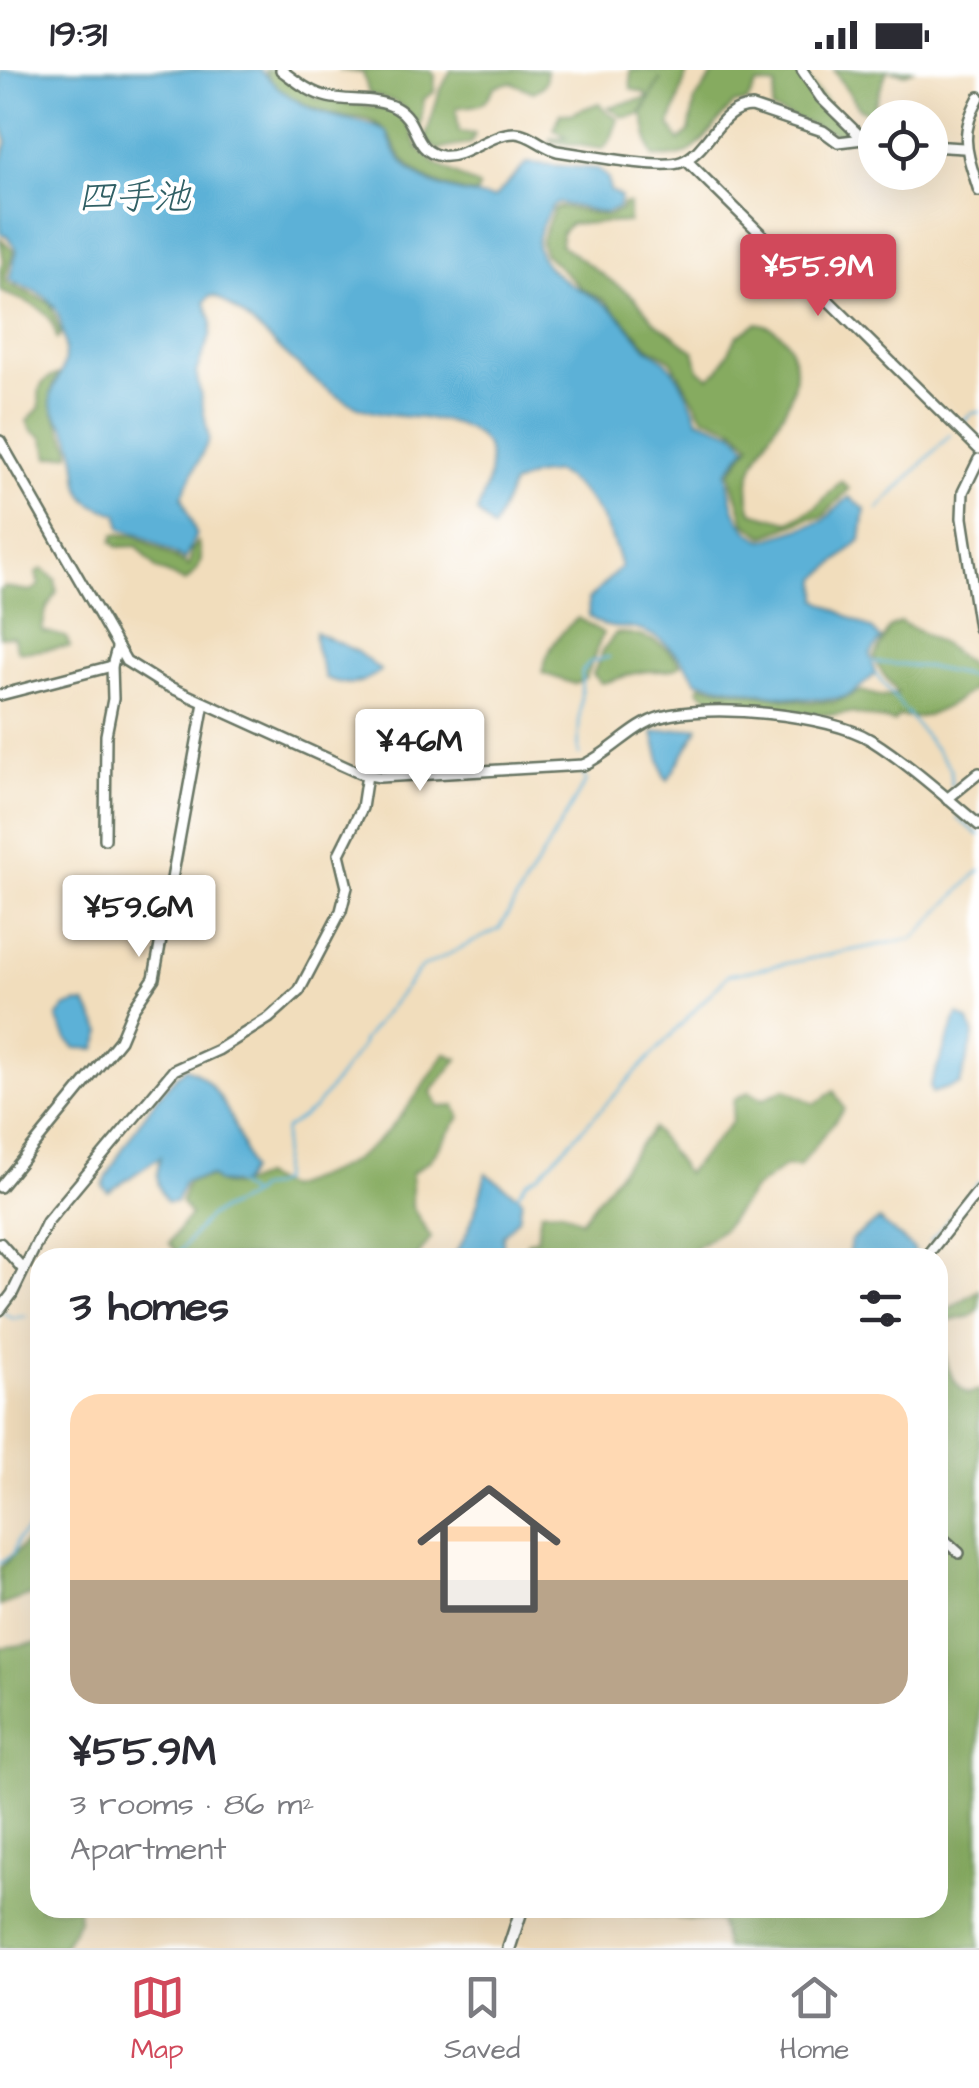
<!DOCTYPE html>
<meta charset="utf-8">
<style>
body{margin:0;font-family:"Architects Daughter","Klee One",sans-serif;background:#f7f7f7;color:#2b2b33;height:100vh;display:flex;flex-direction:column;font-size:38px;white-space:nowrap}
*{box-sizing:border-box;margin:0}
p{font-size:32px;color:#7c7c81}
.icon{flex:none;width:55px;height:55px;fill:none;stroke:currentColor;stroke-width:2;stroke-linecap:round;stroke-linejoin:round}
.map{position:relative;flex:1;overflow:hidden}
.side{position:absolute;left:30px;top:1178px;width:918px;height:670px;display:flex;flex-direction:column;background:#fff;border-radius:30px;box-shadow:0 10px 40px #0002}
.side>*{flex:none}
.buttons{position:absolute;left:858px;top:30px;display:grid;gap:20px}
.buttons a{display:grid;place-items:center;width:90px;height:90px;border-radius:50%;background:#fff;box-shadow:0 10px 40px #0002;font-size:50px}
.price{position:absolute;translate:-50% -85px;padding:0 22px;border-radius:10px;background:#fff;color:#222;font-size:32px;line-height:65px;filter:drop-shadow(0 2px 5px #0008)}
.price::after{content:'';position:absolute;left:50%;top:60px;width:30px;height:22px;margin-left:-15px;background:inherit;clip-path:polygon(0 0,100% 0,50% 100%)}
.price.active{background:#d1495b;color:#fff}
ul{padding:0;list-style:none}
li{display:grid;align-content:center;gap:20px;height:530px;padding:0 40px}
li+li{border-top:2px solid #e1e1e2}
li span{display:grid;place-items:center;height:310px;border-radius:30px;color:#555}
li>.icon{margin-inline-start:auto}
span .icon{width:180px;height:180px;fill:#fffc;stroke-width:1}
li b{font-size:42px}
h2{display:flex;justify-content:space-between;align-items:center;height:120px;padding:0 40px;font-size:42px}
.status{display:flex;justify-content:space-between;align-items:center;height:70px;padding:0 50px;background:#fff;direction:ltr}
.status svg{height:28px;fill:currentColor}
.tab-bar{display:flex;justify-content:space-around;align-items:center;height:140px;border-top:2px solid #e1e1e2;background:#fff;font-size:28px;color:#7c7c81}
.tab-bar a{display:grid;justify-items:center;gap:5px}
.tab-bar .active{color:#d1495b}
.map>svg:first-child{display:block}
.forest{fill:#86ab61;stroke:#52744a;stroke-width:2.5}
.water{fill:#5bb1d7;stroke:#3d7786;stroke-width:2.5}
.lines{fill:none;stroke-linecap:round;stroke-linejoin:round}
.stream{stroke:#5bb1d7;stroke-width:2.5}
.minor-casing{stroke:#687564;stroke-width:14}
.tertiary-casing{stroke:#687564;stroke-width:16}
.minor{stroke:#fff;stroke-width:9}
.tertiary{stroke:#fff;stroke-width:11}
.labels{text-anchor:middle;stroke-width:8;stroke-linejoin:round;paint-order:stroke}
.water-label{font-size:38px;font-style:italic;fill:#316065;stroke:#fff}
</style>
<div class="status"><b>19:31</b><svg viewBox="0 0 49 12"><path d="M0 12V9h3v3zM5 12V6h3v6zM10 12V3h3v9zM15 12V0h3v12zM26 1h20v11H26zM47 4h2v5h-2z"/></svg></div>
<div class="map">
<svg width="979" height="1878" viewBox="0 0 979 1878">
<rect width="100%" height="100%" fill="#fff"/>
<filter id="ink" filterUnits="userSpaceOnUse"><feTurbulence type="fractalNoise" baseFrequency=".01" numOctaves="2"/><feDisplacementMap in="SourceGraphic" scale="20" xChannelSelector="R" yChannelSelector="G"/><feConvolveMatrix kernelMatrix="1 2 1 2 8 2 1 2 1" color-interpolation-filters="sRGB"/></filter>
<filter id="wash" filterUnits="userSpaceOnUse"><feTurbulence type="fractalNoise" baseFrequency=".0048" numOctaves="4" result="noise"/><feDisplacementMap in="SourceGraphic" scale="40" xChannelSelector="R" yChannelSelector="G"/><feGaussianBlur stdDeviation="2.25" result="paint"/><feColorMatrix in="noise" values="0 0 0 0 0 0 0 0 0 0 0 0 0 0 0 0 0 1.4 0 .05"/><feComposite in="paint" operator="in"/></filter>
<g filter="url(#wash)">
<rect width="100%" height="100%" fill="#f1ddbc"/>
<g class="forest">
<path d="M265,0H275L316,28L396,40L407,51L418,78L435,93L479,117L478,121L475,124C450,120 423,111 406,92C390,76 395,62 373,52C361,46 347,48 335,45C313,39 272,23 265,0Z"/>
<path d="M338,0H431L435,6L434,22L424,29L420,60C408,35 395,30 369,24L363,3Z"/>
<path d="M451,0H546C547,13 544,17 533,22L511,12L495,16C483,40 478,34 456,38L459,62L475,64L471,73L438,80L425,70L439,23Z"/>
<path d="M630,0H688L670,55L679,71L689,62L695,30L717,0H784L791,3L798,0L854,63L841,66L772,40L776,16L757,14L747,32L734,34C706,61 699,94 653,86C645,72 649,58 642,44L661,8L639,45L623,47L608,37L647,28L645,23L631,19Z"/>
<path d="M834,0H913L906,4L887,0L871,45L860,39Z"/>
<path d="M599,33L606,42L618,49L611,69L603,79L550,71L551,68L567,67L554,59L561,43L570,44Z"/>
<path d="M623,134H629V152L570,154L562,162L561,175L635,228L655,252L694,281L699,300L709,307L719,300L737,266L756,253C788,257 800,287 793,318C783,360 735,393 752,442L789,452L816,437L841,411L849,419L822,447L810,448L764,466L745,453L730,403L751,374L734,358L703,346L671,290L648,276L606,231L581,218L544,183L541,171L554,139L561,137L607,146L621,140Z"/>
<path d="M0,168L14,181L5,208L8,214L50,233L61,264L57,269C50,234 29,234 0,221V198L4,192Z"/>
<path d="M59,304C41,331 58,350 70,376V384L49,387L43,367L32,361L27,351L40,337C37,318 40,310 59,304Z"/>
<path d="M115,464L136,466L189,496L192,480L198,472C205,490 200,500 185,512L156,499L137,476L118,477L112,471Z"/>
<path d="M42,499L55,509L57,522L46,540L42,561L66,567L70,577C52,577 35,583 18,581L13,566L0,567V521L4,517L31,521L39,516L36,503Z"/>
<path d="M578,548L603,563L586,608L574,614L542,603C548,578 558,564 578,548Z"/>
<path d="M900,552C927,565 955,579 976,602L972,620C949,635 928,653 899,646L894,652L851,643L834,645C804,642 716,641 698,619L700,615L809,632H835L861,621L883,627L897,624C892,610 879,604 874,588L889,558Z"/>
<path d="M616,563C640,563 669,573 681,595C666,605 657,599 641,602C627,604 615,611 601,613L593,604L604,579Z"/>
<path d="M445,983L458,989L431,1022L439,1037L455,1036L460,1047L430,1090L412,1103V1137L431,1168L417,1187H177L178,1184L169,1173L190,1145L181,1132L187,1112L210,1107C228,1121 243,1116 261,1106L286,1118C307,1110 333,1103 352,1091C392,1066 420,1021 445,983Z"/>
<path d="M785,1019L815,1034L834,1021L844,1039L799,1097L785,1096L753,1120L723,1159L681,1187H524L527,1172L537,1168L541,1141L561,1140L581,1151L653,1058L686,1104L732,1052L734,1029L749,1022L763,1029Z"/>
<path d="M979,1220V1239L971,1246L944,1252C943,1278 944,1308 968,1324L979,1320V1878H725L720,1852L565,1838H938V1240L945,1241Z"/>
<path d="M40,1458V1522L0,1536V1498Z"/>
<path d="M36,1573L40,1575V1838H78L79,1850L62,1878H0V1578Z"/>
</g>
<g class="water">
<path d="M0,0H260C280,22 304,39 333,46C356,52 364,50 387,62C390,69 392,77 396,83C416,116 459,124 494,128L527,93L598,99L608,108L610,121L621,127L618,138L605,143L559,133L552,136C546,149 534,165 538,179C547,207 580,218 602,232C620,243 631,261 645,276C652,283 663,287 669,295C682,310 691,331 698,349L734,362L747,376L727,402C731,431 735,459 764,470L823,451L849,427L865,439L861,470L818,508V530L873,560L881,569L870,585L875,604C866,612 856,623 844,627C816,636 729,617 697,611C683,589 669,571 643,561C620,553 613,565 589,546L588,530L621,497C612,461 590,419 555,402L532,406L512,415L493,459L477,442C486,421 499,388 481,369C455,339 393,354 356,336C302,311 266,256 215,226H210L205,232L212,253L210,266L196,302L209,369L182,426L196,464L185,490L139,464L121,459L118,444C62,429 87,409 70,367C66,356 53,345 51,333C49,320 60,309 63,297C67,284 64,270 62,258C54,220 36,224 9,210L17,180L7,166L0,163V96L7,71L0,49Z"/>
<path d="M315,562L356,581L381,601C358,616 350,617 325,608C322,592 313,578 315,562Z"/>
<path d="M698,657L697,661L668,710L664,706L653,662Z"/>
<path d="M77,933L86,934L102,962L96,979L76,978L67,969L57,948L66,937Z"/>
<path d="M958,944L969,951L974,966L960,1014L932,1023L930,1016Z"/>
<path d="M186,998C220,1008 241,1068 250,1100L241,1114L217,1112L210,1106L184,1111L176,1132H167C156,1116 156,1105 160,1087L108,1122L103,1116C116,1085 160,1017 186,998Z"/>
<path d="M486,1103L522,1129L519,1147L503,1165V1187H452C469,1169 480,1126 486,1103Z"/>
<path d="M879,1150L914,1179V1187H848L851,1170Z"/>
</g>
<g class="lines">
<g class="stream">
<path d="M961,353L972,343L979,342"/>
<path d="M878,439L951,364"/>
<path d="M872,592L927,597L979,608"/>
<path d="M876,604L951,699V716"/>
<path d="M579,685C577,657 582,630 582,602L590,592L609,587"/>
<path d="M957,748L979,765"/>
<path d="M232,1111L250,1126L258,1118L269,1117L280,1111L285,1059L315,1038L361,977L363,970L421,898L499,859L586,711L582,702"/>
<path d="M516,1127L527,1111L539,1105L728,905L914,868L979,801"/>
<path d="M930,1172L979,1112"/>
<path d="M174,1188L209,1146L249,1127"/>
<path d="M1,1241L12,1248L26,1246"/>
<path d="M0,1493L13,1484L17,1470L40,1448"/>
</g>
</g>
</g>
<g filter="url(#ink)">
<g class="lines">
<g class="minor-casing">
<g id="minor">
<path d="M281,0C296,11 310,23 328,27C350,32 376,27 396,38C419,50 412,81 441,86C466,89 489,63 515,63C530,63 542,77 557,81C581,84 662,100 681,92C710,81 718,37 752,37L823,61L838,72L863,69"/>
<path d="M802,0L821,28L863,69L875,65"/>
<path d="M979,27C958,66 967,82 979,121"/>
<path d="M930,76L963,78"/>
<path d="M686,90L979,379"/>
<path d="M0,371L126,591L161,613L359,703L380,707L583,695C611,683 633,655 661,647C709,633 829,644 871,670C909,694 944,726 979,755"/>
<path d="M979,389L963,422L962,448L979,558"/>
<path d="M0,625L112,596"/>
<path d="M947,729L979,703"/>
<path d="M105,769L106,665L113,629L112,596L117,578"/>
<path d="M0,1117L120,970L133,939L154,908L204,633"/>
<path d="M0,1173L23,1199"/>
<path d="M928,1184L979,1120"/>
<path d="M0,1240L12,1224L47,1152L174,1000L218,980L269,948L299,921L341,841L347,817L339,784L362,738L367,705"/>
<path d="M938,1464L959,1483"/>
</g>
</g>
<g class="tertiary-casing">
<path id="tertiary" d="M509,1878L522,1838"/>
</g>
<use href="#minor" class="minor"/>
<use href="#tertiary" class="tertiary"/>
</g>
</g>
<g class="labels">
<g class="water-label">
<text x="134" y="139">四手池</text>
</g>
</g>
</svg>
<div class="buttons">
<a><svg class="icon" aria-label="locate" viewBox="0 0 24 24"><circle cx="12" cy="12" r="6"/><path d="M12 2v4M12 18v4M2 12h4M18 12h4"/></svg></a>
</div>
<b class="price active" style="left:818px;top:249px">¥55.9M</b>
<b class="price" style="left:420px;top:724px">¥46M</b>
<b class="price" style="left:139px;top:890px">¥59.6M</b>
<section class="side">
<h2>3 homes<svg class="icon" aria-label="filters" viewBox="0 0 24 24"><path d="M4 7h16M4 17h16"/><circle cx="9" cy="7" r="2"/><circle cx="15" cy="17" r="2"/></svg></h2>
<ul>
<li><span style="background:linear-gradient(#ffd9b3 60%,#b9a48a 0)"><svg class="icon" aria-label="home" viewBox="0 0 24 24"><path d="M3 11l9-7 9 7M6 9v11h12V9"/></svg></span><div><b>¥55.9M</b><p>3 rooms · 86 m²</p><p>Apartment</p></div></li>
</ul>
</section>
</div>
<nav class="tab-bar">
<a class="active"><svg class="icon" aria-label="map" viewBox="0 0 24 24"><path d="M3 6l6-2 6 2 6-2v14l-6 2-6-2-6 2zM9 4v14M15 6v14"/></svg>Map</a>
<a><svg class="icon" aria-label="saved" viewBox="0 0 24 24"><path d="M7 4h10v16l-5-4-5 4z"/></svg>Saved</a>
<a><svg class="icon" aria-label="home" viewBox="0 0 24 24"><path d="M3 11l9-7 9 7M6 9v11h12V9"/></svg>Home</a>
</nav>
